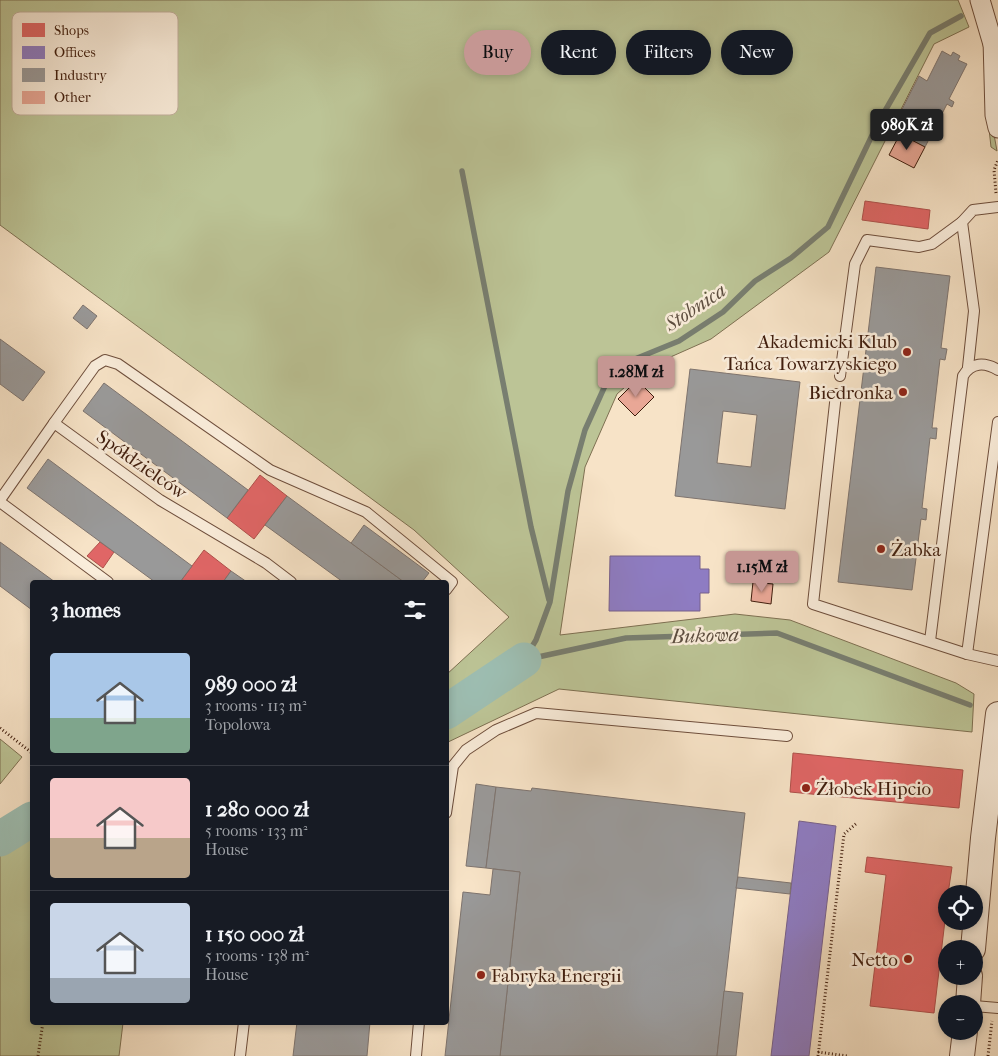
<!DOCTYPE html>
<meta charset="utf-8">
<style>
body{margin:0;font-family:"IM FELL French Canon",serif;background:#20242c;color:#f1f3f6;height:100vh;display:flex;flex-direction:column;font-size:19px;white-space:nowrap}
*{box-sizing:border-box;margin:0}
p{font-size:16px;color:#9ea1a6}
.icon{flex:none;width:28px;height:28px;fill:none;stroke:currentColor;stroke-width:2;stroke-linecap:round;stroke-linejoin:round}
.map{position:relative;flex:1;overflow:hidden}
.panel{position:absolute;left:30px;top:580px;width:419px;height:445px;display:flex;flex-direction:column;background:#171b24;border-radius:5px;box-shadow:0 2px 8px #0003}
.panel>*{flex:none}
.guide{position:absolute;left:464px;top:30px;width:459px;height:45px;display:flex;gap:10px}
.fabs{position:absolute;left:938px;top:885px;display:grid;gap:10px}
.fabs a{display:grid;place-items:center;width:45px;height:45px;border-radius:50%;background:#171b24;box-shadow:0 2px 8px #0003;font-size:25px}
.price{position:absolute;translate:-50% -42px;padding:0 11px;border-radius:5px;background:#c59692;color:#111;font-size:16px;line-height:32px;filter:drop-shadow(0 1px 2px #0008)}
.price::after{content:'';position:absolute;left:50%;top:30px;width:15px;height:11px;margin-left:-8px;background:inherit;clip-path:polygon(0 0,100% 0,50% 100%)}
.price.selected{background:#222;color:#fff}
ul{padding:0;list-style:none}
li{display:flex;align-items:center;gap:15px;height:125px;padding:0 20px}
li+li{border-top:1px solid #363941}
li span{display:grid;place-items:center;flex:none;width:140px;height:100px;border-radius:5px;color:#555}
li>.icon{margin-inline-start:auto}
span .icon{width:60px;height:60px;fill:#fffc;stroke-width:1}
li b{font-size:21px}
h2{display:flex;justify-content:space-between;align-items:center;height:60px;padding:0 20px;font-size:21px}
.pill{padding:0 18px;border-radius:22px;background:#171b24;box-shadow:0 2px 8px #0003;font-size:18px;line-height:45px}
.pill.selected{background:#c59692;color:#111}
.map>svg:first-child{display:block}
.green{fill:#bcc496;stroke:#7e7052}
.shops{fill:#e06666;stroke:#b0504b}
.offices{fill:#8e7cc3;stroke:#77608c}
.industry{fill:#999;stroke:#7e746f;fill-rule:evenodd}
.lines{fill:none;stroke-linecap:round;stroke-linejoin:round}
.stream{stroke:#787e70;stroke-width:5.5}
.river{stroke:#9dbeb2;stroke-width:35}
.building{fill:#e9a796;stroke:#401d0d}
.service-casing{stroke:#6e4e3c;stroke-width:12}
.minor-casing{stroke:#6e4e3c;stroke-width:21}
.tertiary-casing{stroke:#6e4e3c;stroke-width:26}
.path{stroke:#401d0d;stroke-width:3;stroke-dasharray:1 2.5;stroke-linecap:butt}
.service{stroke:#faeddb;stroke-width:10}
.minor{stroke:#faeddb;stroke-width:19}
.tertiary{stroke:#faeddb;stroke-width:24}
.poi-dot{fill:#8f2418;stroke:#faeddb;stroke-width:2}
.labels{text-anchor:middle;stroke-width:5;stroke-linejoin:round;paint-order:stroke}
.poi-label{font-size:19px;fill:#401d0d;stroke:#faeddb;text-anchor:end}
.street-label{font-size:19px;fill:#401d0d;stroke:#faeddb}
.water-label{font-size:20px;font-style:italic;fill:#5c4d3f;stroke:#faeddb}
.key{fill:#faeddb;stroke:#c2af9d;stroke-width:1}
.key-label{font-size:14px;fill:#401d0d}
</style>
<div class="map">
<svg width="998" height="1056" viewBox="0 0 998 1056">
<rect width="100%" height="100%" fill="#f7e3c7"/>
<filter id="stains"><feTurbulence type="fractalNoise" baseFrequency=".004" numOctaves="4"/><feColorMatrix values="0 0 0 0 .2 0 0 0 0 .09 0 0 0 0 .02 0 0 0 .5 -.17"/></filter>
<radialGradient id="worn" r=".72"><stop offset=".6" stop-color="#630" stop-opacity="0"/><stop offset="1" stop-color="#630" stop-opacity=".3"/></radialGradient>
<g class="green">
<path d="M0,0H958L969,27L934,44L829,252L711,339L648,367L617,394L585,467L560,635L735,614L790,620L956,683L974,694L972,732L559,689L446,743V675L509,617L414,530L0,225Z"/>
<path d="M988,120L993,129L997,151L991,147Z"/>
<path d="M0,739L22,757L0,784Z"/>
<path d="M32,828V1022L123,1023L119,1056H0V848Z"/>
</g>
<g class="shops">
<path d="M865,201L930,210L928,229L862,220Z"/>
<path d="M260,475L287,496L254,539L227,518Z"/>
<path d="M100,542L114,552L103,568L87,556Z"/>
<path d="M204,550L231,571L223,582H180Z"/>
<path d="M793,753L963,770L959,808L790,792Z"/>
<path d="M867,857L952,867L948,894H946V912L934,1013L870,1006L886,875L865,872Z"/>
</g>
<g class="offices">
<path d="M610,556H700V569H709V593H700V611H609Z"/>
<path d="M799,821L836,826L809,1056H771Z"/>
</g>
<g class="industry">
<path d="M942,51L951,56L953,52L960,56L958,60L967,64L949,99L954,102L952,107L947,104L925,147L900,134L901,131L893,127L919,76L927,81Z"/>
<path d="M876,267L950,276L941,348L947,349L945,360L940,359L932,428H937L936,439L930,438L922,508L927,509L926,520L921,519L912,590L838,582Z"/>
<path d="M83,305L97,316L87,329L73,318Z"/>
<path d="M0,339L45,372L23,401L0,384Z"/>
<path d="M690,369L800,382L785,509L675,496ZM723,411L757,415L751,467L717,463Z"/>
<path d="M104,383L248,490L227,518L83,411Z"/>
<path d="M48,459L192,566L180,582H155L27,488Z"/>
<path d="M287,496L404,582H343L265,525Z"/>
<path d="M364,525L429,573L422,582H404L351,543Z"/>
<path d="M0,542L55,582H32V610L0,586Z"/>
<path d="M231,571L247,582H223Z"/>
<path d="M476,784L496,787L486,868L466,866Z"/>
<path d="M496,787L531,791L532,788L745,813L717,1056H500L520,872L486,868Z"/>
<path d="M493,869L520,872L500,1056H445L463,892L490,895Z"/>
<path d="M738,877L791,883L790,894L736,888Z"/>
<path d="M724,991L743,993L736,1056H717Z"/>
<path d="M297,1022H370L367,1056H293Z"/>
</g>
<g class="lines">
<g class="stream">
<path d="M462,171L531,527L549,600"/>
<path d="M524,660L536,640L550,602L568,491L585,430L613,368L679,341L723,312L755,281L791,258L828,227L878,123L930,33L961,16"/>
<path d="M524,660L626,638L777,633L970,705"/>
</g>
<g class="river">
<path d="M446,712L524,660"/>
<path d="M0,839L32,819"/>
</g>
</g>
<g class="building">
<path d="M900,134L925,147L914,168L889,155Z"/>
<path d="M637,380L654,397L635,416L618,399Z"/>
<path d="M753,582L773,584L771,604L751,601Z"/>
</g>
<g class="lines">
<g class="service-casing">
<g id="service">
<path d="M968,367L974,311L962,222L973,210L998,207"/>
<path d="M840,376L855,264L867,240L919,247L932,244L962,222"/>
<path d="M836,394L813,604L967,654L998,661"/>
<path d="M54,423L95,366L105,360L118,364L270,470L366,512L452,582L446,590"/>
<path d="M0,500L54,423L160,500L266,563L291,582"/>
<path d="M0,502L108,582"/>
<path d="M930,641L963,376C971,362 985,362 998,370"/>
<path d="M967,654L998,422"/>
<path d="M446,813L453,766L466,750L496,730L536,713L787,736"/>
<path d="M974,1006L998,1008"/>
<path d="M240,1056L244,1022"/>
<path d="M416,1056L419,1022"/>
</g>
</g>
<g class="minor-casing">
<g id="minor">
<path d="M980,0L995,51"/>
<path d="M993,39L995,115L998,128"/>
</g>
</g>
<g class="tertiary-casing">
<g id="tertiary">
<path d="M973,949L983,838L998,714"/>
<path d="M968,1004L970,976"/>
<path d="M962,1056L965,1031"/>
</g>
</g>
<g class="path">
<path d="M996,193L994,170L998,160"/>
<path d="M0,728L32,753"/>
<path d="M818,1052L847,1056"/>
<path d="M38,1056L43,1022"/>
<path d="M818,1056L844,834L857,823"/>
<path d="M988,1056L992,1021"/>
</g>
<use href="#service" class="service"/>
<use href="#minor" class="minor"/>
<use href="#tertiary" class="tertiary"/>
</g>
<g class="poi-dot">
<circle cx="907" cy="352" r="5"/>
<circle cx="903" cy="392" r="5"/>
<circle cx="881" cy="549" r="5"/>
<circle cx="806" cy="788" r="5"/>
<circle cx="908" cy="959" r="5"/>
<circle cx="481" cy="975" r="5"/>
</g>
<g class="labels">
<g class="poi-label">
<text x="897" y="348">Akademicki Klub<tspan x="897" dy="22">Tańca Towarzyskiego</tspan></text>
<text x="893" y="399">Biedronka</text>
<text x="891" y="556" text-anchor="start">Żabka</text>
<text x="816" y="795" text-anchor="start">Żłobek Hipcio</text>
<text x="898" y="966">Netto</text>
<text x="491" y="982" text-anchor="start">Fabryka Energii</text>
</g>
<g class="street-label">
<text transform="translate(142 464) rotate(35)" y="7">Spółdzielców</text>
</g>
<g class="water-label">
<text transform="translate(695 307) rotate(-34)" y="7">Stobnica</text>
<text transform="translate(705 635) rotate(-2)" y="7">Bukowa</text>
</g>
</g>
<rect x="12" y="12" width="166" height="103" rx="8" class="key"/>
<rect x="22" y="23" width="23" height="14" fill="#e06666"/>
<rect x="22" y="46" width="23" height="13" fill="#8e7cc3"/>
<rect x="22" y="68" width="23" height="14" fill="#999"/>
<rect x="22" y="91" width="23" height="13" fill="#e9a796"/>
<g class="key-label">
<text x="54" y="35">Shops</text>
<text x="54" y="57">Offices</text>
<text x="54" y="80">Industry</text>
<text x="54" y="102">Other</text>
</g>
<rect width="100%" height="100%" filter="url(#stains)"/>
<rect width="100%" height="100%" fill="url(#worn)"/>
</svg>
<div class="fabs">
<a><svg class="icon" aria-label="locate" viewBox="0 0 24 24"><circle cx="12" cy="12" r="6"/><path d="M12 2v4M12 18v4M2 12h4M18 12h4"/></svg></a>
<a>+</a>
<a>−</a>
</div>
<b class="price selected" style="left:907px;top:151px">989K zł</b>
<b class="price" style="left:636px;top:398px">1.28M zł</b>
<b class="price" style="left:762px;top:593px">1.15M zł</b>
<div class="guide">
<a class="pill selected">Buy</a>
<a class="pill">Rent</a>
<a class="pill">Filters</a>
<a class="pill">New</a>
</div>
<section class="panel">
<h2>3 homes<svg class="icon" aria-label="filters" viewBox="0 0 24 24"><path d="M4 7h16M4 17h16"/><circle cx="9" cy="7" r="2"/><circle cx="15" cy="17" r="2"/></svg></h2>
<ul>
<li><span style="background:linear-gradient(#a9c7e8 65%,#7fa58c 0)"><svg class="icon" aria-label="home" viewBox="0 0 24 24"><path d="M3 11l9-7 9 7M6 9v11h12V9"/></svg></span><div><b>989 000 zł</b><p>3 rooms · 113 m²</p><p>Topolowa</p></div></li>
<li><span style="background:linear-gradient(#f6c9c9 60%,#b9a48a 0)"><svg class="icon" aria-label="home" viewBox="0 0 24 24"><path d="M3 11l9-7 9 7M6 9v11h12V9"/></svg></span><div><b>1 280 000 zł</b><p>5 rooms · 133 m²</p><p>House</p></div></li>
<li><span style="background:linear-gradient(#c9d6e8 75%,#9aa5b1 0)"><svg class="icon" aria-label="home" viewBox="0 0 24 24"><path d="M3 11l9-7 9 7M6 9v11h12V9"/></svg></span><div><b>1 150 000 zł</b><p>5 rooms · 138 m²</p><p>House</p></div></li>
</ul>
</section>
</div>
